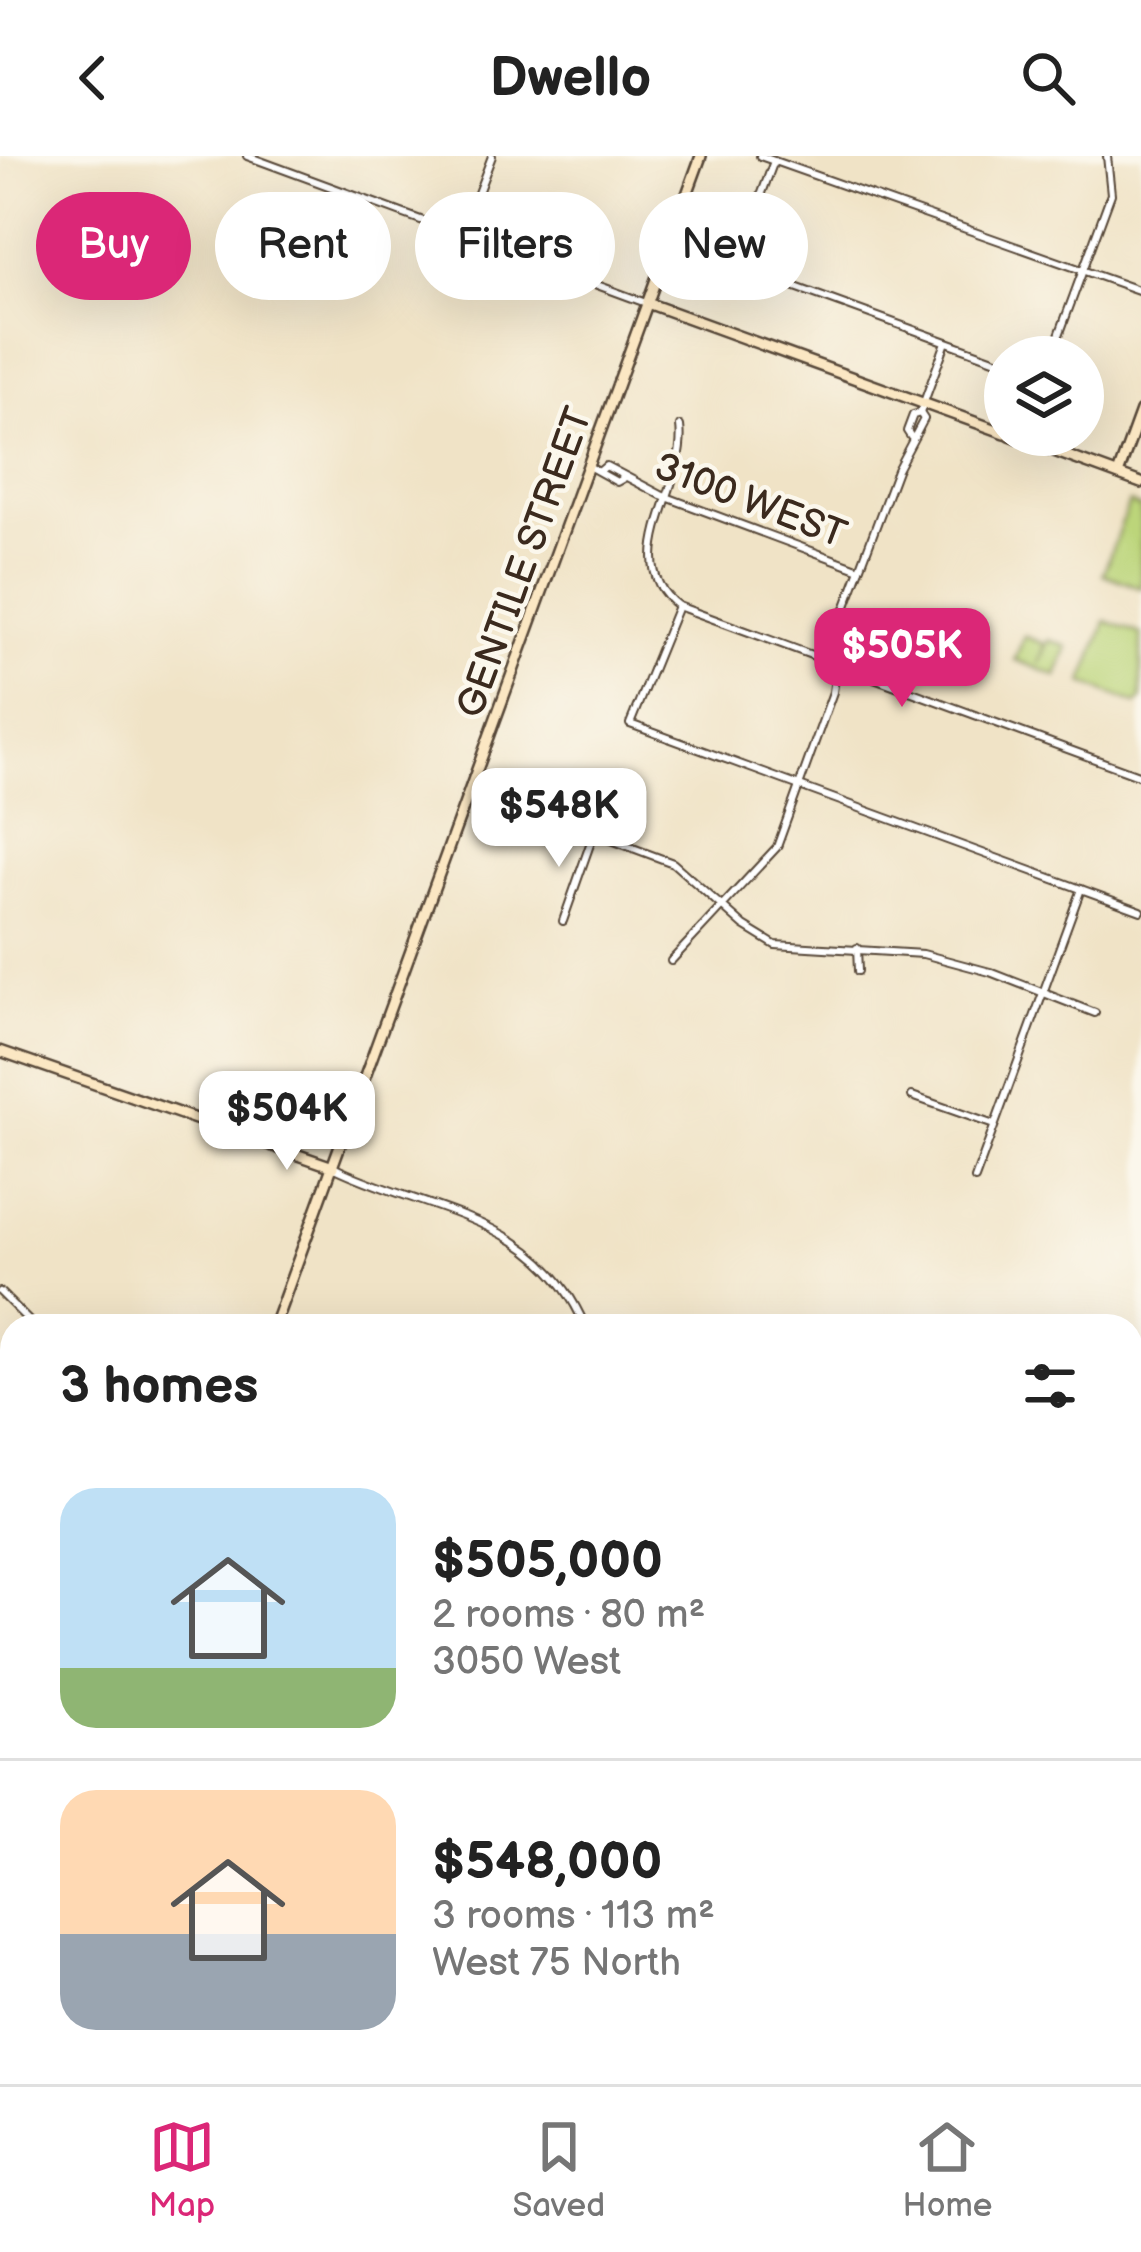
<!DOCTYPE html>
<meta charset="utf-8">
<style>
body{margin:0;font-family:"Balsamiq Sans",sans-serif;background:#f2f2f2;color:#222;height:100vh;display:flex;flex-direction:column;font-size:45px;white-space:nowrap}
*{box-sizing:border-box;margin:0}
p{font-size:39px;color:#767676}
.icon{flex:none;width:66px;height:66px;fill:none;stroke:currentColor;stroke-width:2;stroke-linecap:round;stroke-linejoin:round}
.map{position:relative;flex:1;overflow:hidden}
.drawer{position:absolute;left:0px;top:1158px;width:1143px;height:771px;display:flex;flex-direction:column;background:#fff;border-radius:36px 36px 0 0;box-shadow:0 12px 48px #0002}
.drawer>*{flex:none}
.banner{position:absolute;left:36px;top:36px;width:1071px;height:108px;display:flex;gap:24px}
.tools{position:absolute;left:984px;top:180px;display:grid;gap:24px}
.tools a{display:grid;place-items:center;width:120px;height:120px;border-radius:50%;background:#fff;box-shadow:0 12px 48px #0002;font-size:60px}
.price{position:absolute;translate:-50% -102px;padding:0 27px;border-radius:24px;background:#fff;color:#222;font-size:39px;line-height:78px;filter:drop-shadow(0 3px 6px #0008)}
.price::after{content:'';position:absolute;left:50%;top:72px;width:36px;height:27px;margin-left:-18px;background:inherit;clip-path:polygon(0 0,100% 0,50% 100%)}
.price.on{background:#db2777;color:#fff}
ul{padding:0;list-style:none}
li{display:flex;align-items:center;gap:36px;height:300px;padding:0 60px}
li+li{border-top:3px solid #e0e0e0}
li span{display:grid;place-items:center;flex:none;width:336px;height:240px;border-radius:36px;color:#555}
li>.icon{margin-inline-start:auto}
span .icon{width:144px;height:144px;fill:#fffc;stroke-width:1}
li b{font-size:51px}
h2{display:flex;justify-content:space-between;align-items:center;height:144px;padding:0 60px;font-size:51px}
.pill{padding:0 42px;border-radius:54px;background:#fff;box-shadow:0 12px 48px #0002;font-size:42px;line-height:108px}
.pill.on{background:#db2777;color:#fff}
header{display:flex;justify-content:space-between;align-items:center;height:156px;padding:0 60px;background:#fff;font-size:54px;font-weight:700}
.dock{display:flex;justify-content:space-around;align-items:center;height:168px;border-top:3px solid #e0e0e0;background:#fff;font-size:33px;color:#767676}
.dock a{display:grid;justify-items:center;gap:6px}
.dock .on{color:#db2777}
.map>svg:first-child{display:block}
.green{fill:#bcd57a;stroke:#7c804c;stroke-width:3}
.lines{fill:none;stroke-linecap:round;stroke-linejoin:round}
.street-casing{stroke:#564637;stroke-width:10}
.secondary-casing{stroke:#564637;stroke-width:14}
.street{stroke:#fff;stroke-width:6}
.secondary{stroke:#fbe7c3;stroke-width:9}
.labels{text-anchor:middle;stroke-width:9;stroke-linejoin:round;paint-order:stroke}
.street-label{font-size:39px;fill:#3b2a1e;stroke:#fbf7ec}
</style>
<header><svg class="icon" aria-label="back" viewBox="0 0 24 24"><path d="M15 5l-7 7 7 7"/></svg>Dwello<svg class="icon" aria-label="search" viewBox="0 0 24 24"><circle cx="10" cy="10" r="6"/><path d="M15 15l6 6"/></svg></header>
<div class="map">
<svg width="1141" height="1928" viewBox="0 0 1141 1928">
<rect width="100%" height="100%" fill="#fbf7ec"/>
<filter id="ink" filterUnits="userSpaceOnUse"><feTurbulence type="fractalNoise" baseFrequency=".00833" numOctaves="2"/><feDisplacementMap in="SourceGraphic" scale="24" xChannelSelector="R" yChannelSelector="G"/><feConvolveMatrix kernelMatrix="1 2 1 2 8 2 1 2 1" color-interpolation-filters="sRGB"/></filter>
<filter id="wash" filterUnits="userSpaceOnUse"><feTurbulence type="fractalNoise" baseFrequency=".004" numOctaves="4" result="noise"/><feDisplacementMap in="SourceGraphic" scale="48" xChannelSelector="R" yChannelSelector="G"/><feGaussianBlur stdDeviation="2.7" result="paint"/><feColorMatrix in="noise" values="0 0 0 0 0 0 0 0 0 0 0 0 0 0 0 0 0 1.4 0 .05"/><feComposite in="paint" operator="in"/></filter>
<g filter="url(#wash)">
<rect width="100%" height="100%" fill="#f0e3c6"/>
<g class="green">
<path d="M1129,347L1141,352V432L1103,418Z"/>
<path d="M1106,465L1141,478V544L1136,548L1083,527Z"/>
<path d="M1024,480L1045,488L1039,508L1049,484L1068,491L1057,520L1015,504Z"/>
</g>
</g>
<g filter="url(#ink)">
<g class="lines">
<g class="street-casing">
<g id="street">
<path d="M247,0L646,147"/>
<path d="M760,0L1141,135"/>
<path d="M774,5L735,109L1005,207"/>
<path d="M462,79L492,0"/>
<path d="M1051,201L1111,38L1107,0"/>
<path d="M680,270C688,331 617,404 678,450L630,568L1141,755"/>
<path d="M911,281L907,275L913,259L920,257L946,186"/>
<path d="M590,311L617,326L624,322"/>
<path d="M600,315L606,310L661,339L860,413"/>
<path d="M678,450L1141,620"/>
<path d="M472,632L673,707L744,770L775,789L923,798L990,816L1095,857"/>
<path d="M563,765L594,677"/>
<path d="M857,792L858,815"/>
<path d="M671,805L777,691L833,536L845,453L897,314L924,263L920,257"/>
<path d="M912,940L994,969"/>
<path d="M333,1011C429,1058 538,1058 585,1170"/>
<path d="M975,1023L1081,733"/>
<path d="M0,1136L34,1170"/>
<path d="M70,1170L75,1167"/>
<path d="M0,1382L12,1348"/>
<path d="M0,1431V1457"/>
<path d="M0,1464L12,1471"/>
<path d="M245,1928L249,1917"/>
</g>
</g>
<g class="secondary-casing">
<g id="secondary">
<path d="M650,148L1005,277"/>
<path d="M1010,279L1141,327"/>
<path d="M1118,318L1141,255"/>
<path d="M0,895L333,1011"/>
<path d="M274,1170L701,0"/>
<path d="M1131,1594L1141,1567"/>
<path d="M0,1881L12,1885L0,1919"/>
<path d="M94,1917L122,1928"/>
<path d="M1008,1928L1012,1917"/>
</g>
</g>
<use href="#street" class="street"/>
<use href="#secondary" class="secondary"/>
</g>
</g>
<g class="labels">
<g class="street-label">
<text transform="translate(751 343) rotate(21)" y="14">3100 WEST</text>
<text transform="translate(523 406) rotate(-70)" y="14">GENTILE STREET</text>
</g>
</g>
</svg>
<div class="tools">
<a><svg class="icon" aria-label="layers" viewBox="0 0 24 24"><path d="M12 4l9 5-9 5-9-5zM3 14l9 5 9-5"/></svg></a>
</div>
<b class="price on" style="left:902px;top:554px">$505K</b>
<b class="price" style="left:559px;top:714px">$548K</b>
<b class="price" style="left:287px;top:1017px">$504K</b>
<div class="banner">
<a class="pill on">Buy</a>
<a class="pill">Rent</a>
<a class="pill">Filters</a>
<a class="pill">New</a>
</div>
<section class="drawer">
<h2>3 homes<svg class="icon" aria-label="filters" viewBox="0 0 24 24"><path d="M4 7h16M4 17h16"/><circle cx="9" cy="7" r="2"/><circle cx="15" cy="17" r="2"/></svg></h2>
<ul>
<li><span style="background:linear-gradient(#bfe0f5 75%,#8fb573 0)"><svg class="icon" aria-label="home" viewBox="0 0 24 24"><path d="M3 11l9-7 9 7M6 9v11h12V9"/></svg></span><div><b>$505,000</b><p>2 rooms · 80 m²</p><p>3050 West</p></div></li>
<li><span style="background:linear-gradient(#ffd9b3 60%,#9aa5b1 0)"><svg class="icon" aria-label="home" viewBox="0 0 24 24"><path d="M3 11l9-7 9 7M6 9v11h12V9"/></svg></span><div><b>$548,000</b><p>3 rooms · 113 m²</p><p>West 75 North</p></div></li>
</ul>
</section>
</div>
<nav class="dock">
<a class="on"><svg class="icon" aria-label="map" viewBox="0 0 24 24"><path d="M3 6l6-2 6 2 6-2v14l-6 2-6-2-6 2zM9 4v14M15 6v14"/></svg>Map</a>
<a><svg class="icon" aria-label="saved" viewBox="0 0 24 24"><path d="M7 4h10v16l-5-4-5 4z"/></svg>Saved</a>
<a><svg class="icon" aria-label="home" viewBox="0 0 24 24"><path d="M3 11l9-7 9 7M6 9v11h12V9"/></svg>Home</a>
</nav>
